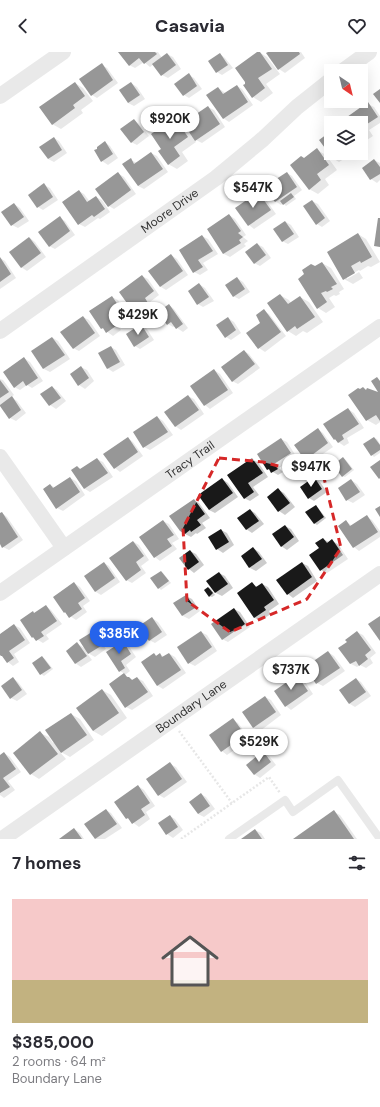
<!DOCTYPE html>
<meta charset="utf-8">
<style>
body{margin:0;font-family:"DM Sans",sans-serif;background:#f2f2f3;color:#2b2b33;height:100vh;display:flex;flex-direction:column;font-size:15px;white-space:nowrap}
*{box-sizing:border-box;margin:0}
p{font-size:13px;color:#7c7c81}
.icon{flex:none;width:22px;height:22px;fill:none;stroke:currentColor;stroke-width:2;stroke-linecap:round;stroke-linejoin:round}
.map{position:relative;height:787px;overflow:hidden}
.sheet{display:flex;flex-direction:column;background:#fff;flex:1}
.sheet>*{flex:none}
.needle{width:26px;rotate:145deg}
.tools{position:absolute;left:324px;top:12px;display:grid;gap:8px}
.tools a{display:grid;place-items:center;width:44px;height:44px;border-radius:0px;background:#fff;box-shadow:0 4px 16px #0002;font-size:20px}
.price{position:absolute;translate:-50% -34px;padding:0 9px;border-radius:14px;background:#fff;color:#222;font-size:13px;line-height:26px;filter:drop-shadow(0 1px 2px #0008)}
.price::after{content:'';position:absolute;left:50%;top:24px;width:12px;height:9px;margin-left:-6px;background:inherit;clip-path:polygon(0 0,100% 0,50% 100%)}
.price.active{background:#2563eb;color:#fff}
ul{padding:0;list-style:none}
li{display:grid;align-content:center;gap:8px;height:212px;padding:0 12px}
li span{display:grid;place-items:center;height:124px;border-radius:0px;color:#555}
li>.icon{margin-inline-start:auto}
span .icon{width:72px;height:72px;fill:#fffc;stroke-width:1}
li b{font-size:17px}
h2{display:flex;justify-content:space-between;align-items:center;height:48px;padding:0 12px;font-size:17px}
header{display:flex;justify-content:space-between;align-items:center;height:52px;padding:0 12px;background:#fff;font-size:18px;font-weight:800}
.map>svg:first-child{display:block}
.shadow{fill:#0003}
.building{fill:#191919}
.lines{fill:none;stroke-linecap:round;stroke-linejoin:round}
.path{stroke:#c9c9c9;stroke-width:2.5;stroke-dasharray:2 2;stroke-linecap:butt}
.service{stroke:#cfcfcf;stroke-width:8}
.minor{stroke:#cfcfcf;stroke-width:16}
.marked{fill:none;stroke:#d62828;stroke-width:3;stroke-dasharray:8 5;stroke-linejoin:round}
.labels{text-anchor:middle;stroke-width:4;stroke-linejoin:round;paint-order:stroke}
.street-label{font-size:12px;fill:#323232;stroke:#fff}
</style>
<header><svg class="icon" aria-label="back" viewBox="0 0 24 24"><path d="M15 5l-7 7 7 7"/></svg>Casavia<svg class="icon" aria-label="heart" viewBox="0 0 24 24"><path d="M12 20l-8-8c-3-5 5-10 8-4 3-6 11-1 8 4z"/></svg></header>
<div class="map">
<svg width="380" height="787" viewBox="0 0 380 787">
<rect width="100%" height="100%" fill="#fff"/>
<g class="shadow">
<path d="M119,0H158L162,6L167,2L173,5L181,17L168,26L162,23L154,12L150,15L144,10L135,16L129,13Z"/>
<path d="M259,0L267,5L280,22L266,32L273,41L261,50L253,45Z"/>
<path d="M269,0H301L305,6L285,21L279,17L268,1Z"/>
<path d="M220,2L225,6L233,16L222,23L217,20Z"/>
<path d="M102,13L107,16L118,31L97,46L92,43Z"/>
<path d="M189,23L194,26L202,37L189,46L184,43Z"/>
<path d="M75,31L83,36L93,49L81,58L83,61L61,77L52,72Z"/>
<path d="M131,31L137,35L145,47L134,54L128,51Z"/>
<path d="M237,34L242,37L253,53L229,70L223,66L218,36L224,40L226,42Z"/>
<path d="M368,52L374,55L380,64V71L369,78L373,84L367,88L361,85V71H352Z"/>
<path d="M208,55L214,58L225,75L202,91L194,87L196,90L182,100L188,109L177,117L168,112L162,97L175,67L184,72Z"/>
<path d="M134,68L139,72L149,84L137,93L131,90Z"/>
<path d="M331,80V101H343L341,102L344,107L339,110L334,107L320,88Z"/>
<path d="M54,86L59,89L67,101L54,110L48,107Z"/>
<path d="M105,90L110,94L118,106L108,113L102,109L95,99Z"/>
<path d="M317,98L326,103L337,118L325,127L329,133L318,142L309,137L304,107Z"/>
<path d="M151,101L157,104L168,120L144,137L138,134L124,112L131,108L137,111Z"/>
<path d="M374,108L380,111V128L377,131L371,127Z"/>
<path d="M287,121L292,124L302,138L294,144L296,147L286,154L283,151L281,153L275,149Z"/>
<path d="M119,122L124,125L136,142L114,157L109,154Z"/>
<path d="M44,133L50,136L58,148L43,158L38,155Z"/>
<path d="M79,139L84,142L90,150L96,145L102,148L110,160L100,167L98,166L85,175L79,172Z"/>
<path d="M258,142L264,145L276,162L254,177L249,173Z"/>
<path d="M312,149L318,152L330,169L322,175L317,172Z"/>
<path d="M14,152L20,156L29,169L18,176L12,173Z"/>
<path d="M229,163L235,167L246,183L243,185L248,189L244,192L246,194L230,205L224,202L208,178Z"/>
<path d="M60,166L65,169L75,183L55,197L49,194Z"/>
<path d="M286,170L291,173L299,185L288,192L282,189Z"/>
<path d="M358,182L366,187L380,210L371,215L368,214L360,219L359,218L347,225V227L359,220L363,226L353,232L344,227L328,201Z"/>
<path d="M202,184L208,187L218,202L203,211L208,218L200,223L194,220Z"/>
<path d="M30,186L35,190L46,205L27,219L21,215Z"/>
<path d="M257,192L263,195L271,206L260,214L254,211Z"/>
<path d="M171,203L177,207L188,223L166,238L161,235L149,219Z"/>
<path d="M0,206L5,209L16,226L0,237Z"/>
<path d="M322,211L331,216L344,237L339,240L340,242L336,244L334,243L329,246L335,255L326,261L318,256L315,215Z"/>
<path d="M142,224L148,227L159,243L150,250L153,254L141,263L135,260Z"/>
<path d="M237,226L243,230L250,240L239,247L233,244Z"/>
<path d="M199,232L205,236L214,249L203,255L198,252Z"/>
<path d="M280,243L289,248L291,251L300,245L309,250L323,270L307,281L303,279L296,284L288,279Z"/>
<path d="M112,245L118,248L129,265L118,273L121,278L113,284L102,276L91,259Z"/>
<path d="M169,253L174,257L188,276L183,280L177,276L175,274L173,275L168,272Z"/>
<path d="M264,259L269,262L286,284L265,300L259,296L248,281L261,271Z"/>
<path d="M83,265L89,268L100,284L79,299L73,296Z"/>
<path d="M228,266L234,270L241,281L231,288L226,285Z"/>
<path d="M141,273L147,277L154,288L140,297L135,294Z"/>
<path d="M53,286L58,289L70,307L50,320L44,317L33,299Z"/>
<path d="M111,295L116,298L125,313L113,320L107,316Z"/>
<path d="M244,299L249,302L260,316L238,332L232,329Z"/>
<path d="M24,306L30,310L43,329L32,336L27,333L20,338L14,335Z"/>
<path d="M81,315L87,318L94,329L85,337L79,333L71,322Z"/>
<path d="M214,318L220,322L233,341L210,357L205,353Z"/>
<path d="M0,327L3,328L14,343L11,345L17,349L26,361L16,369L10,366L0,354Z"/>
<path d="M52,335L57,338L66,349L56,357L50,353L42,342Z"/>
<path d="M367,339L380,342V370L376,373L367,368Z"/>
<path d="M188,344L194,347L204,362L181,378L175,374Z"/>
<path d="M348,357L354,361L364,376L347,386L349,391L344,394L334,387Z"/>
<path d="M157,365L163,369L173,383L150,398L144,395Z"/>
<path d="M318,377L323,381L333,395L317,406L320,410L315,414L306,407Z"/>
<path d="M128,386L133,390L143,404L120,420L115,416Z"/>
<path d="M374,386L377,387L380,392V401L374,405L372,403L364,393Z"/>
<path d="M281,387L287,390L296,404L279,416L283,420L278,423L268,417Z"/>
<path d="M343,406L346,408L354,418L345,425L342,424Z"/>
<path d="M97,407L103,410L113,425L90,440L85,437L72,418L77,415L81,417Z"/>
<path d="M252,407L258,410L268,425L253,435L259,443L250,449L244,446Z"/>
<path d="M70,426L76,429L85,443L63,459L57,456L50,433L56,436Z"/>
<path d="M222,427L228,431L238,445L215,461L209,458Z"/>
<path d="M314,427L320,430L327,440L314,449L309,446Z"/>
<path d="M351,428L357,432L365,443L353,451L347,448Z"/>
<path d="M279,438L284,441L295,455L285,463L279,459L268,445Z"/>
<path d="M194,448L199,451L210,466L202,471L206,476L197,482L196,481L191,485L185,482Z"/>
<path d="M316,454L318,456L326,466L317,473L314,471Z"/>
<path d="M250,458L255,461L264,472L252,481L246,477Z"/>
<path d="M2,461L7,465L23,488L9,498L3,495L0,490V462Z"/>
<path d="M367,465L372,468L380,479V485L359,499L354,495L339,474L346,469L352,474Z"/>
<path d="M163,469L169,472L179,487L172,491L177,497L160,509L155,505Z"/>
<path d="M285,474L291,477L299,489L287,498L281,494Z"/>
<path d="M221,478L227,481L234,493L223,501L217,497L209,486Z"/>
<path d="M323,487L329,490L332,489L338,492L348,507L327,521L321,518L320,497Z"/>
<path d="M134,490L139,493L149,508L141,514L146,521L132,531L126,528Z"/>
<path d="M253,496L259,500L267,511L256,519L250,516L242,505Z"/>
<path d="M190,499L196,502L204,513L194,521L189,517Z"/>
<path d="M104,511L109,514L120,530L101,543L96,540L85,524Z"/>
<path d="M302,511L308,514L317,529L293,546L288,542Z"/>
<path d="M161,520L163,521L171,531L161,538L159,536Z"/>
<path d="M219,521L225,524L233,536L222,544L216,541L208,529Z"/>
<path d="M74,531L80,535L90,549L83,554L87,560L76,568L64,560Z"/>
<path d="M252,532L258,535L262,532L268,535L279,552L269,559L271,562L261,569L255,566L238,541Z"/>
<path d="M209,536L211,537L215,543L212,545L209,544Z"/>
<path d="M186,544L192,547L200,559L189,567L183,564L175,552Z"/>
<path d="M46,554L51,558L62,572L46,583L49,587L43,591L33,585L35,562Z"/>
<path d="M234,557L240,560L250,575L228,590L222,587Z"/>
<path d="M152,566L158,570L167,583L155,591L149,588Z"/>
<path d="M14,573L20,576L30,591L14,602L19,610L13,614L8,610L0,601V583Z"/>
<path d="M201,580L207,583L217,599L195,614L189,611Z"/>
<path d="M357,580L363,583L376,601L370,606L373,611L366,616L360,613L357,615L351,612L340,596L348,590Z"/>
<path d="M92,581L97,585L106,597L95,605L86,600L92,608L81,615L75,611L78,592L86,597Z"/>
<path d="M123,590L128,593L136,605L126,613L130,619L125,623L133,628L137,626L143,629L153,644L132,658L126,655L111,632L125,622L120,619Z"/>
<path d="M328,600L334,604L345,619L323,634L317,631Z"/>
<path d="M154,602L158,604L160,602L164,605L170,602L175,605L186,621L163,637L158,634L142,610Z"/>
<path d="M42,605L45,607L53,617L44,624L41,622Z"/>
<path d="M297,624L303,627L313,642L291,658L286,654Z"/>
<path d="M13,626L18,630L27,642L17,649L11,646Z"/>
<path d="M356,627L361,630L371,644L355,655L350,652L340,638Z"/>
<path d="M102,638L111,643L127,666L102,684L93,679Z"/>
<path d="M265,645L271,648L281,663L260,679L254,676L243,661Z"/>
<path d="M71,662L80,667L94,688L70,705L59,699L66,707L39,727L31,722L14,701L40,681L49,685L53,691Z"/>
<path d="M233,668L238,671L250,687L227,703L222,699Z"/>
<path d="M4,701L10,705L21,720L8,729L15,738L4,746L0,743V704Z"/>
<path d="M264,701L269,704L276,713L260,726L254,722Z"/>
<path d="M170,712L176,715L187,730L164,746L159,743Z"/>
<path d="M138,734L144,738L155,754L146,760L150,767L139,775L127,766Z"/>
<path d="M201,742L206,745L215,757L204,765L198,762Z"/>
<path d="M106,758L111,761L122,776L105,787H96L85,772Z"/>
<path d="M334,760L340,763L357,787H295Z"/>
<path d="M170,764L175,767L183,778L173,786L167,782Z"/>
<path d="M74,777L80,781L84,787H61Z"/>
<path d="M255,778L261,781L265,787H242Z"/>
</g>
<g class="building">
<path d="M118,0H155L157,2L144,12L139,6L129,14Z"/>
<path d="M257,0H260L272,17L258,26L265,36L252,46L243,33L245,32V30L235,16Z"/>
<path d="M268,0H299L300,2L278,18L266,1Z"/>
<path d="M167,1L176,13L161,24L152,12Z"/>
<path d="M220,1L228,13L216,21L208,9Z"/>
<path d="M102,11L113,28L91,44L79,27Z"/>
<path d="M189,21L197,34L183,44L174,32Z"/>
<path d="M75,30L85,44L73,53L75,56L52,73L39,55Z"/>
<path d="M131,30L140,43L128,51L119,38Z"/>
<path d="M237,33L248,50L223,67L206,43L218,35L223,42Z"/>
<path d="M380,37V51L373,42Z"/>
<path d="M368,50L378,65L364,74L368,81L361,86V71H351L347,65Z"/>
<path d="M208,54L220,72L195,89L183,71Z"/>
<path d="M175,66L188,85L174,95L180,104L168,113L158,99L161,97L151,82Z"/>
<path d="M134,67L144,80L131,91L120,77Z"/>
<path d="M331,79V101H337L339,103L333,107L319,88Z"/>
<path d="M54,85L62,98L48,107L39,95Z"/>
<path d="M105,89L113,102L101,110L94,98L97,97V95Z"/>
<path d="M317,96L329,113L317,122L321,128L309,138L290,113L301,104L304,106Z"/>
<path d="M151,100L163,117L138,134L122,112L131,106L134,112Z"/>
<path d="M374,107L380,115V122L370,128L362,116Z"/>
<path d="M118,120L131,138L108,155L95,137Z"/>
<path d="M287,120L297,135L275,150L264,135Z"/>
<path d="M44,131L53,145L37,156L28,143Z"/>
<path d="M79,138L87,150L96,144L105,157L94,165L92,163L78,173L62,150Z"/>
<path d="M258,140L271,158L248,174L235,156Z"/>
<path d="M291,141L294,145L283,153L280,149Z"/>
<path d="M312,148L325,166L316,173L303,154Z"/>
<path d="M14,151L24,165L11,174L1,160Z"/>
<path d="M229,162L241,179L238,181L243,185L239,188L241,191L223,202L207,177Z"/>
<path d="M60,164L70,179L49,195L38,180Z"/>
<path d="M378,166H380V195L374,194Z"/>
<path d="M285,169L294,182L282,190L273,177Z"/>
<path d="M358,181L372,205L361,211L360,209L351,214L355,221L343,228L327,200Z"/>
<path d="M202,183L213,199L198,208L203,215L193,221L179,198Z"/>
<path d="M29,185L41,201L21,216L9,200Z"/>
<path d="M257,191L266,203L254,212L245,200Z"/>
<path d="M171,202L183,219L160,235L148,219Z"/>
<path d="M0,205L11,222L0,230Z"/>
<path d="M322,210L337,232L331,235L333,237L327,240L326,239L321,241L327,250L317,257L298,227L304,222L302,218L311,212L315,214Z"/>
<path d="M142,223L154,239L145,246L148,251L134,261L119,240Z"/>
<path d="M237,225L245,237L233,245L225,233Z"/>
<path d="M199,231L209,245L197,253L188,239Z"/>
<path d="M280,242L288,252L300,244L315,265L297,277L295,274L287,280L267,251Z"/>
<path d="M112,244L124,262L113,269L116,274L106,281L103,276L101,277L89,259Z"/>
<path d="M169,252L183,272L176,277L171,270L167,273L158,260Z"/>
<path d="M264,257L281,280L258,297L246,281L260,271L256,263Z"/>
<path d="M83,264L95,281L73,297L60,280Z"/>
<path d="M228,265L236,278L225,286L216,273Z"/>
<path d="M141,272L149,285L134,295L126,282Z"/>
<path d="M52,285L65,303L43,317L31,299Z"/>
<path d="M111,294L120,310L107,317L98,301Z"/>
<path d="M244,298L255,312L232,330L221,315Z"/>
<path d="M24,305L38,326L26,334L23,329L14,336L3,320Z"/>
<path d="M81,314L89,326L78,334L70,322Z"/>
<path d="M214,317L228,338L204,354L190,334Z"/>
<path d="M377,325L380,329V369L376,363L366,369L348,343L358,336L360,337L363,335L366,338L367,336L378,340L371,329Z"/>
<path d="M0,328L9,340L0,346Z"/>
<path d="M52,334L61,346L49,354L40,342Z"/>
<path d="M188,343L199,358L175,375L164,360Z"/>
<path d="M12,344L21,358L9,367L0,354V353Z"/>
<path d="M348,356L359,372L342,383L344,387L338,391L335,387L334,388L323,372Z"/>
<path d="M157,364L168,380L143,396L133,380Z"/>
<path d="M318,376L328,391L312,403L315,407L309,411L306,407L305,408L294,393Z"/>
<path d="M128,385L138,400L114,417L103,402Z"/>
<path d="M374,385L380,393V398L371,404L363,392Z"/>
<path d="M281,386L291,401L274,412L278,417L271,421L269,417L267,418L257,402Z"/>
<path d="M343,405L352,417L342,425L333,413Z"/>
<path d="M97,406L108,421L84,437L71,418L77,414L80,417Z"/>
<path d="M252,406L263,421L248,431L254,440L244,447L227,423Z"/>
<path d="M380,408V426L379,427L370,415Z"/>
<path d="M70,425L80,440L56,457L43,437L50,432L53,436Z"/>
<path d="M314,425L322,437L308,447L300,435Z"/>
<path d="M222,426L233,441L209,458L198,443Z"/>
<path d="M351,427L360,440L346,449L338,436Z"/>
<path d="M278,436L290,451L278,460L267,445Z"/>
<path d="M194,447L205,462L197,468L201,473L191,480L190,478L185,482L180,479L169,464Z"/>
<path d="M316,453L324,465L314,472L305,460Z"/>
<path d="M380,454V465L375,457Z"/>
<path d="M250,457L259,469L246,478L237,466Z"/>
<path d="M2,460L18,485L2,496L0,492V461Z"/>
<path d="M367,463L378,480L353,496L338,474L346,468L350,474Z"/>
<path d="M163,468L174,483L167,487L172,494L154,506L139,485Z"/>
<path d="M285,473L294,485L281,495L272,482Z"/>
<path d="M221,477L229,490L216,498L208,485Z"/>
<path d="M323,486L327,491L332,487L343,503L320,519L309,503L319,496L315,491Z"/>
<path d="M133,489L144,504L136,510L141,518L126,529L109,506Z"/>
<path d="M253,495L262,507L249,516L241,504Z"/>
<path d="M190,498L199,510L188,518L179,506Z"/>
<path d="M104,510L115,526L95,540L84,524Z"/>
<path d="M302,510L312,525L287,543L276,528Z"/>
<path d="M161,519L169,529L158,537L150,526Z"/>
<path d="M219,520L228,532L215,541L206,529Z"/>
<path d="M74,530L85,546L78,551L82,557L69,566L65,560L64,561L53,545Z"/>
<path d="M252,530L256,535L262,531L274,548L264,555L266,558L254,566L237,541Z"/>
<path d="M208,535L213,541L209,545L204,538Z"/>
<path d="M186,543L195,556L182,564L173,551Z"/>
<path d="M46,553L57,569L41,580L44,584L36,589L33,585L32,586L20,568L33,559L34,561Z"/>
<path d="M234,556L245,572L222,588L211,572Z"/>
<path d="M380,564V589L368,572Z"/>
<path d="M152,565L162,580L149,589L139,574Z"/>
<path d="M14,572L25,588L9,599L14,606L7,611L2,604H1L0,603V582Z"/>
<path d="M201,579L212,595L188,612L177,595Z"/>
<path d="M357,579L371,598L365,603L368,607L359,614L356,609L350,612L338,596L347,590L345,588Z"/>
<path d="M92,580L101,594L88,602L79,588Z"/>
<path d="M123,589L131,602L121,609L125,616L119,620L106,600Z"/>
<path d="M77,590L87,604L75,612L66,599Z"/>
<path d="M328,599L340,616L316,632L305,615Z"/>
<path d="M154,601L156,604L160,601L162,605L169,601L181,618L157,634L141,610Z"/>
<path d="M42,604L51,616L40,623L32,611Z"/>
<path d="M124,621L127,625H129L132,628L137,625L148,640L125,656L109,632Z"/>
<path d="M297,623L308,639L285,655L274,639Z"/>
<path d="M13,625L22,638L10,647L1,634Z"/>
<path d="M356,626L366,640L349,652L339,638Z"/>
<path d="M102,637L119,661L93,679L76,656Z"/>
<path d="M265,644L276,660L253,676L242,660Z"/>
<path d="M71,661L87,683L61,701L45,678Z"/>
<path d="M233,666L245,683L221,700L209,683Z"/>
<path d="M40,679L58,702L30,723L13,701Z"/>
<path d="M263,699L271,710L254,723L246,713Z"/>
<path d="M4,700L16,717L3,726L10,735L0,741V703Z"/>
<path d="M170,710L182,727L158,744L146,727Z"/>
<path d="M138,733L150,751L141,757L145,763L132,772L128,766L126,767L114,750Z"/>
<path d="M201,741L210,754L198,762L189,750Z"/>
<path d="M106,757L117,772L95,787L84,772Z"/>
<path d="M334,758L354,787H293Z"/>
<path d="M170,763L178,775L166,783L158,771Z"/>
<path d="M74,776L82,787H59Z"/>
<path d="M255,777L262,787H241Z"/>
</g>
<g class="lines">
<g class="path">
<path d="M179,679L232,751"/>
<path d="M181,787L269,725L280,741"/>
</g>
<path class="service" d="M229,787L285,748L293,760L338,728L380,787"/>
<g class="minor">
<path d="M343,19L369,0"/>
<path d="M0,44L63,0"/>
<path id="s1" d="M0,279L216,126L263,87L297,55L331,28"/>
<path d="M0,405L64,496"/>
<path id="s2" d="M0,541L380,275"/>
<path id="s3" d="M2,787L380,522"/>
</g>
</g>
<path d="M0 0H380V787H0ZM219,406L263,410L324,426L341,496L307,547L230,580L187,549L183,476Z" fill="#fff" fill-opacity=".55" fill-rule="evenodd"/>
<path class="marked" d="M219,406L263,410L324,426L341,496L307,547L230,580L187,549L183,476Z"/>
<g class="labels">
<g class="street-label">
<text dy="4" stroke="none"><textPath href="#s1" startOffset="208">Moore Drive</textPath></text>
<text dy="4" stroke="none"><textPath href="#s2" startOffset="232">Tracy Trail</textPath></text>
<text dy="4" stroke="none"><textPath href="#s3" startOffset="231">Boundary Lane</textPath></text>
</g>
</g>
</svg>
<div class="tools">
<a><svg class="needle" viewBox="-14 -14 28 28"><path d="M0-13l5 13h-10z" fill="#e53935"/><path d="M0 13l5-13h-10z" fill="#7c7c81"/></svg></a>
<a><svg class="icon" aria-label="layers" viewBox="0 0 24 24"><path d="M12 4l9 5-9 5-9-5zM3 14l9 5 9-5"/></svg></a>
</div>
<b class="price" style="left:170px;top:88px">$920K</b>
<b class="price" style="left:253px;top:157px">$547K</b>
<b class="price" style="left:138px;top:284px">$429K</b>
<b class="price" style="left:311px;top:436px">$947K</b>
<b class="price active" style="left:119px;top:603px">$385K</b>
<b class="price" style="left:291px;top:639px">$737K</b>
<b class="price" style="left:259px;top:711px">$529K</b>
</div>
<section class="sheet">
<h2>7 homes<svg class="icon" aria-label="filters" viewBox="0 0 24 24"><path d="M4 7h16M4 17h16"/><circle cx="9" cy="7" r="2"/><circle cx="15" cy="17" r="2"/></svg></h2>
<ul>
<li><span style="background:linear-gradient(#f6c9c9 65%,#c2b280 0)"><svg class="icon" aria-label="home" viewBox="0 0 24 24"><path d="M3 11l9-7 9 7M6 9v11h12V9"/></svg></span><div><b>$385,000</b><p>2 rooms · 64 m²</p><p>Boundary Lane</p></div></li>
</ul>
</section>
